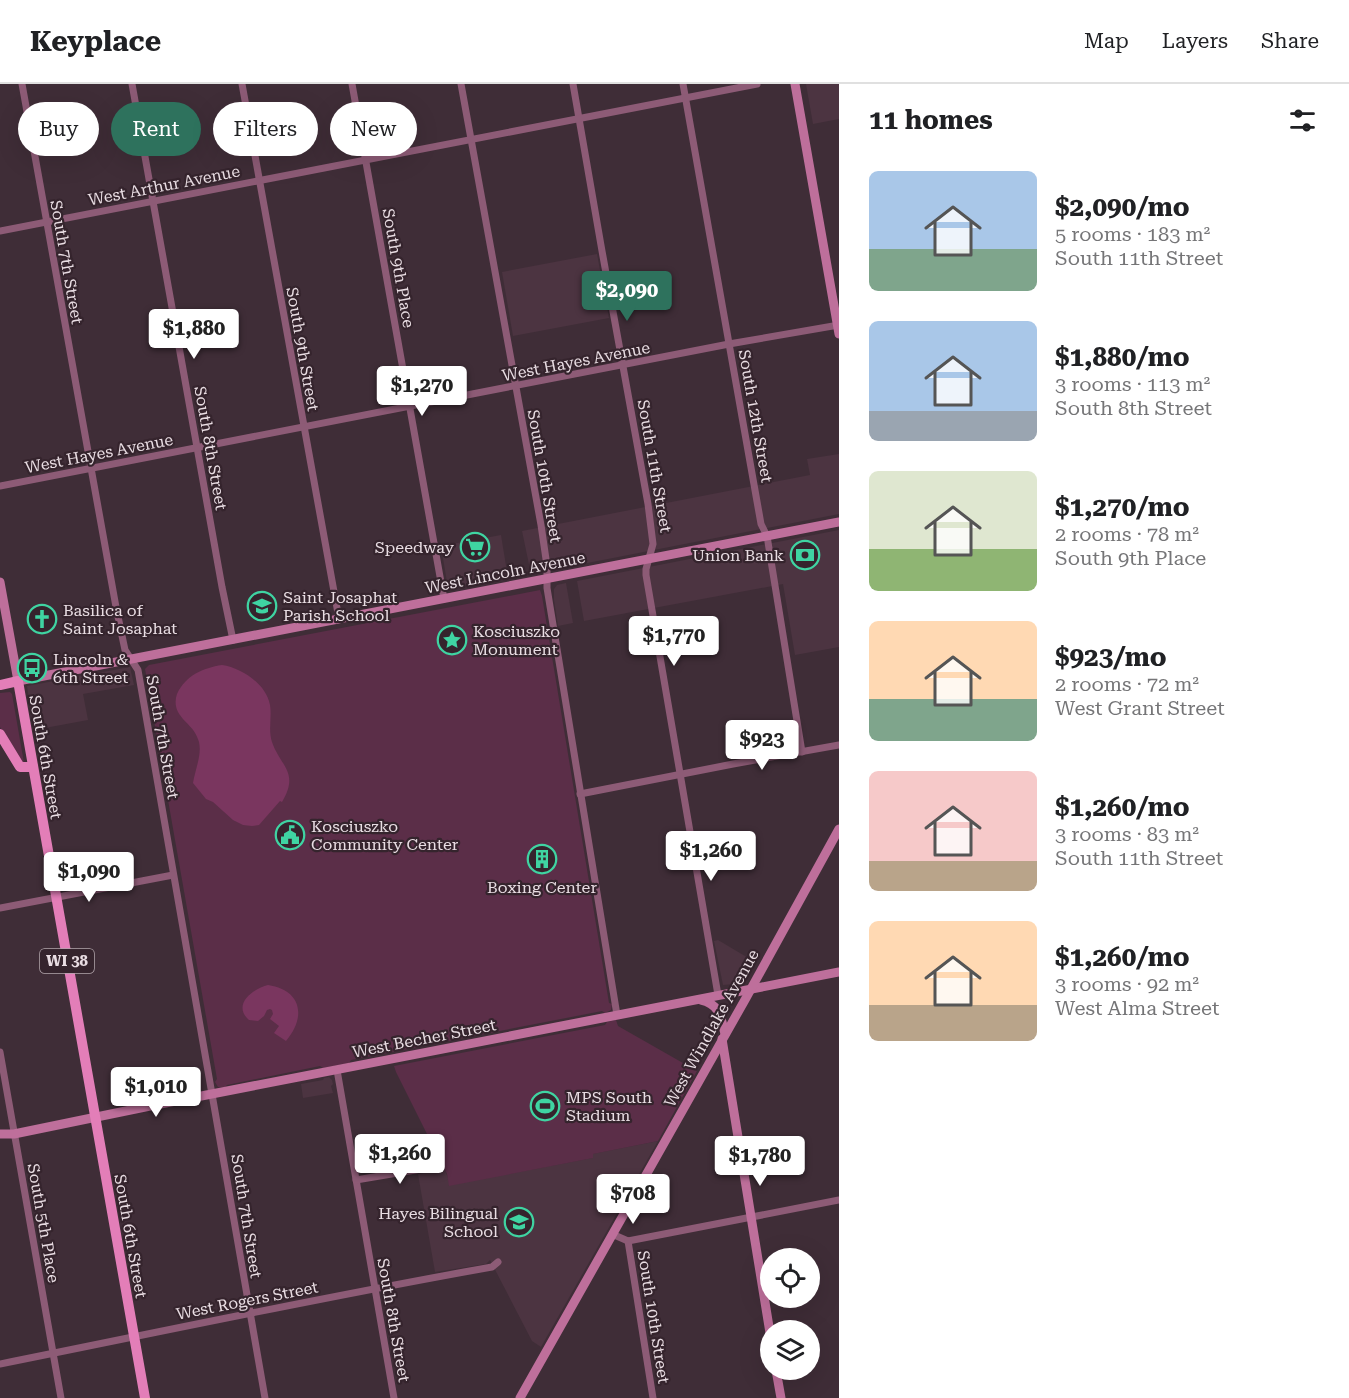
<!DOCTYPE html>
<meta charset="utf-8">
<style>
body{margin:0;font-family:"Roboto Serif",serif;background:#f2f2f2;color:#202124;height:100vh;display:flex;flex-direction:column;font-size:22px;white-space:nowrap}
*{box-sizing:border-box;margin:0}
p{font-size:20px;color:#757577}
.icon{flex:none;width:33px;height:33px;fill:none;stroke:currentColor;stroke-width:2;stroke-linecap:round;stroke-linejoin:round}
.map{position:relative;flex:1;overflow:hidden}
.panel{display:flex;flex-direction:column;background:#fff;width:510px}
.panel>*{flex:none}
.hud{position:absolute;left:18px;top:18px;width:570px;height:54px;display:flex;gap:12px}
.tools{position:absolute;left:760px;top:1164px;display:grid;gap:12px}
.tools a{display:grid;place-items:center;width:60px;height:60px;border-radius:50%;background:#fff;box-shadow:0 6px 24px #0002;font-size:30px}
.price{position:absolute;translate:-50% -51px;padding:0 14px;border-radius:6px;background:#fff;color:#222;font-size:20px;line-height:39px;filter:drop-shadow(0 2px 3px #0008)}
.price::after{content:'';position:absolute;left:50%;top:36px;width:18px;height:14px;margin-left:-9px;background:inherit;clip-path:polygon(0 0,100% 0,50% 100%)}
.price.active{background:#2e725d;color:#fff}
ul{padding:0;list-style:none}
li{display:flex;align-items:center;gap:18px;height:150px;padding:0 30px}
li span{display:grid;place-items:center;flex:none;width:168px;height:120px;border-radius:9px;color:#555}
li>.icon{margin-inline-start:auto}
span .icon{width:72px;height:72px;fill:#fffc;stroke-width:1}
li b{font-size:26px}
h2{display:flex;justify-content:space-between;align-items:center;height:72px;padding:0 30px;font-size:26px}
.pill{padding:0 21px;border-radius:27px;background:#fff;box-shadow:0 6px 24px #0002;font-size:21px;line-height:54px}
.pill.active{background:#2e725d;color:#fff}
header{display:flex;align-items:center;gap:36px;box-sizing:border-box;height:84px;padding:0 30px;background:#fff;border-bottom:2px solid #e0e0e0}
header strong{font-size:28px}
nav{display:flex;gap:33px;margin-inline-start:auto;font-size:21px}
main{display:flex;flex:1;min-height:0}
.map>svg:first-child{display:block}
.built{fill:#4c3441}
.green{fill:#5b2e48}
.water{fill:#7a365f}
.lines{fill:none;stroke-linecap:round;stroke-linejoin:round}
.street{stroke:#8d5b76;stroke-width:7}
.secondary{stroke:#be6f9b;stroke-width:9}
.primary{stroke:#e37eb8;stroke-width:10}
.labels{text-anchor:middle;stroke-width:4.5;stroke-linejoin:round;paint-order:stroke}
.shield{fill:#35242d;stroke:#b3a6ac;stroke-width:1.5}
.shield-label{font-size:15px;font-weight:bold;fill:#e9dde3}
.street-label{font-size:16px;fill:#e9dde3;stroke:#35242d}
.poi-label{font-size:16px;fill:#e9dde3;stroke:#35242d;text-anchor:start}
</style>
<header>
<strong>Keyplace</strong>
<nav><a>Map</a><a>Layers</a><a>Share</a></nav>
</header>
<main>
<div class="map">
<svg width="839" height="1314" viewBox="0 0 839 1314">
<rect width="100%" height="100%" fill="#3f2d37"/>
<g class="built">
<path d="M806,0H839V35L813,40Z"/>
<path d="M597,170L609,234L513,252L502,188Z"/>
<path d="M839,370V430L531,490L522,447L810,391L807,375Z"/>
<path d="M839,446V563L795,571L783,500L584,537L577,497Z"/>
<path d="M501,451L508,494L451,505L448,504L441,462Z"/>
<path d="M566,499L573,539L558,542L554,516V505L557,501Z"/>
<path d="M130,583L134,601L83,610L88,636L34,646L27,602Z"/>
<path d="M718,856L755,878L744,899L723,901L714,857Z"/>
<path d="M329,993L332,996L333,1000L331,1002L333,1009L303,1014L301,1000L323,996L324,994Z"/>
<path d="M658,1057L541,1263L532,1257L490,1176L486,1180L435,1188L418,1090L445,1085L450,1101L592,1074V1070Z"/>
</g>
<g class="green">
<path d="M540,506L542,512L609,919L612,920L611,926L605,929L602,927L351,976L349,979L323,984L320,982L227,1001L225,1003H218L215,998L217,995L145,585L149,581Z"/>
<path d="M10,608L12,610L24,679H21L0,643V609Z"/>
<path d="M616,936L618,942L697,987L658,1057L593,1070V1074L449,1102L447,1090L396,988L394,982L605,941L607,938Z"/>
</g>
<g class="water">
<path d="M222,581C242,584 266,600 270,621C272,633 268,646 272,658C280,682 300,688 282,718L280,717L259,741L252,742L243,741L233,736L213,718L206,715L193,699C195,686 202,671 199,658C195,643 185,640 178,628C175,622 175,616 177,610C186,591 203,584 222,581Z"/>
<path d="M268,901C301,906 307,932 286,957L274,949L279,942L270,935L273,930L272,926L270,925L267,926L264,932L258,937L249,936C232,921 252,905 268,901Z"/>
</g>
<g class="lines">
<g class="street">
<path d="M22,0L116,523L125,566L138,586L265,1314"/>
<path d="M132,0L222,503L233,556"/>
<path d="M242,0L339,535"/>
<path d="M352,0L444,515"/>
<path d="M461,0L541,441L547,482V504L617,931"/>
<path d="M573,0L602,167L648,420L653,460L646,485V491L718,911"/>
<path d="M683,0L761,440L767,452L802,668"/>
<path d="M0,147L757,0"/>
<path d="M0,402L729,260L839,241"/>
<path d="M580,710L733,680L839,661"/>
<path d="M0,824L173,791"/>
<path d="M0,968L61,1314"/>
<path d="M337,986L394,1314"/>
<path d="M356,1096L439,1082"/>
<path d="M612,1150L628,1157L839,1116"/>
<path d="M628,1157L653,1314"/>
<path d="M0,1280C164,1247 328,1212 492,1183L498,1178"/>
</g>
<g class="secondary">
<path d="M795,0L839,250"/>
<path d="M0,498L18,597L839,438"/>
<path d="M701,916C720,920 721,934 725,950"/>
<path d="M722,955L771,1255"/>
<path d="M0,1050H14L150,1022L839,888"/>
<path d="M776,1286L781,1314"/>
<path d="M520,1314L746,914L839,745"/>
</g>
<g class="primary">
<path d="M0,601L18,597L145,1314"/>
<path d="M0,650L20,683H33"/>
</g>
</g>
<defs>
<g id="supermarket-ring" transform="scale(1.5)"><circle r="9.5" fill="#35242d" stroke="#3fd4a2" stroke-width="1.5"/><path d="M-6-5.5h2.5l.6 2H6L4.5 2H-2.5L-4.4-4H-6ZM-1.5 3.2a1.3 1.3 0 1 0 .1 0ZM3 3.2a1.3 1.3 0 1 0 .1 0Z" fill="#3fd4a2"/></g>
<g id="bank-ring" transform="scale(1.5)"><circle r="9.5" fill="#35242d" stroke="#3fd4a2" stroke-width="1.5"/><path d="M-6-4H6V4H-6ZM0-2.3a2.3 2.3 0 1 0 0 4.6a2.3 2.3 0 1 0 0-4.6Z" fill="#3fd4a2"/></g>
<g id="school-ring" transform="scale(1.5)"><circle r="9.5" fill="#35242d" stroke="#3fd4a2" stroke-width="1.5"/><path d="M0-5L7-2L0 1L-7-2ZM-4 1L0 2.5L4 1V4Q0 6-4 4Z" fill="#3fd4a2"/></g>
<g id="church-ring" transform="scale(1.5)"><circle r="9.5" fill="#35242d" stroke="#3fd4a2" stroke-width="1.5"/><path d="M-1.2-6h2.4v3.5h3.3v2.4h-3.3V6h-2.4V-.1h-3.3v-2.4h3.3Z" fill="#3fd4a2"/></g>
<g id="sight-ring" transform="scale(1.5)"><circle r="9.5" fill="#35242d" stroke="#3fd4a2" stroke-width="1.5"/><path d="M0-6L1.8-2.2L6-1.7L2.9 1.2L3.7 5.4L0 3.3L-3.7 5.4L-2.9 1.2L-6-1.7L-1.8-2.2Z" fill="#3fd4a2"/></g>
<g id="bus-ring" transform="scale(1.5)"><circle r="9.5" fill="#35242d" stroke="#3fd4a2" stroke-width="1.5"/><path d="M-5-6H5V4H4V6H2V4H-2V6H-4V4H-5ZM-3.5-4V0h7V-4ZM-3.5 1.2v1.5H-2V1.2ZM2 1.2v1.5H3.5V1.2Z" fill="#3fd4a2"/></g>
<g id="civic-ring" transform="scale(1.5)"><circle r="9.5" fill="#35242d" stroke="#3fd4a2" stroke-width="1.5"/><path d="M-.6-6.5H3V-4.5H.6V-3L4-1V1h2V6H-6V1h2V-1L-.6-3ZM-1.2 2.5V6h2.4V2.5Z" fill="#3fd4a2"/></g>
<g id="building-ring" transform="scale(1.5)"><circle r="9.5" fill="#35242d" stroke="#3fd4a2" stroke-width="1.5"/><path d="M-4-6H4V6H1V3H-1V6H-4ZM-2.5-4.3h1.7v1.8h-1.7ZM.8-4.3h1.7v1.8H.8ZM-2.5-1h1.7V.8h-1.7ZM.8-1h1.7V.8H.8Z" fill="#3fd4a2"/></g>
<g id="stadium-ring" transform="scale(1.5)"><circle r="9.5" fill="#35242d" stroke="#3fd4a2" stroke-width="1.5"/><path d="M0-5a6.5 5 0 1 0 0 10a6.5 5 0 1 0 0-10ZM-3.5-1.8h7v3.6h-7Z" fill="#3fd4a2"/></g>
</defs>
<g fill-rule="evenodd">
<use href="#supermarket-ring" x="475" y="463"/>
<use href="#bank-ring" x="805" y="471"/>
<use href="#school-ring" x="262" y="522"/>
<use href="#church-ring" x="42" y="535"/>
<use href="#sight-ring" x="452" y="556"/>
<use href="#bus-ring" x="32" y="584"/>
<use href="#civic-ring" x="290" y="751"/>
<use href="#building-ring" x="542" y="775"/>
<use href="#stadium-ring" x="545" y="1022"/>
<use href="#school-ring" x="519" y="1138"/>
</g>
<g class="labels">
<rect class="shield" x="40" y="865" width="54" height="24" rx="4.5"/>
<g class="shield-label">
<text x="67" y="882">WI 38</text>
</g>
<g class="street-label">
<text transform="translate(164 101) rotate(-11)" y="6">West Arthur Avenue</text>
<text transform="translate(67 178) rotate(80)" y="6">South 7th Street</text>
<text transform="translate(399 184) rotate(80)" y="6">South 9th Place</text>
<text transform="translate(303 265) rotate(80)" y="6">South 9th Street</text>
<text transform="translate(576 277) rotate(-11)" y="6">West Hayes Avenue</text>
<text transform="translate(756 332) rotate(80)" y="6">South 12th Street</text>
<text transform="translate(211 364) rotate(80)" y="6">South 8th Street</text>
<text transform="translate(99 369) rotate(-11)" y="6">West Hayes Avenue</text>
<text transform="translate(655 382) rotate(80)" y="6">South 11th Street</text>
<text transform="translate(545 392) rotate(80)" y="6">South 10th Street</text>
<text transform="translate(505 488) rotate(-11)" y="6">West Lincoln Avenue</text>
<text transform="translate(163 653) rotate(80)" y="6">South 7th Street</text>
<text transform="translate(46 673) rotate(80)" y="6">South 6th Street</text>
<text transform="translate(711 944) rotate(-61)" y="6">West Windlake Avenue</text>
<text transform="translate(424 954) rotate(-11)" y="6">West Becher Street</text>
<text transform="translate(247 1132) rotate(81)" y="6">South 7th Street</text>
<text transform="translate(44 1139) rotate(80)" y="6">South 5th Place</text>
<text transform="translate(131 1152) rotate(80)" y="6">South 6th Street</text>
<text transform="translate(247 1216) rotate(-11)" y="6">West Rogers Street</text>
<text transform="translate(654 1233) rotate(81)" y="6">South 10th Street</text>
<text transform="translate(394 1236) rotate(80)" y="6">South 8th Street</text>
</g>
<g class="poi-label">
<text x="454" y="469" text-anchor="end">Speedway</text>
<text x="784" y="477" text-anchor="end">Union Bank</text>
<text x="283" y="519">Saint Josaphat<tspan x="283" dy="18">Parish School</tspan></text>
<text x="63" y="532">Basilica of<tspan x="63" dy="18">Saint Josaphat</tspan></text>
<text x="473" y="553">Kosciuszko<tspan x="473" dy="18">Monument</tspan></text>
<text x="53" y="581">Lincoln &amp;<tspan x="53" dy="18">6th Street</tspan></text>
<text x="311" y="748">Kosciuszko<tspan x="311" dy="18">Community Center</tspan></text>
<text x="542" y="809" text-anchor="middle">Boxing Center</text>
<text x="566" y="1019">MPS South<tspan x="566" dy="18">Stadium</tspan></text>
<text x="498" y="1135" text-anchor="end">Hayes Bilingual<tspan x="498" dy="18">School</tspan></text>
</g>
</g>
</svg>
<div class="tools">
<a><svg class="icon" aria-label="locate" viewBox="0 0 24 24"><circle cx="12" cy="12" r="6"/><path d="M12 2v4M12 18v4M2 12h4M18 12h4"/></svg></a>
<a><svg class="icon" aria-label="layers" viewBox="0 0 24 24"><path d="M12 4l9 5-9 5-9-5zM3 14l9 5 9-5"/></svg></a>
</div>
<b class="price active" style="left:627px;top:238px">$2,090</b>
<b class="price" style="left:194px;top:276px">$1,880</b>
<b class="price" style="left:422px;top:333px">$1,270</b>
<b class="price" style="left:674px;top:583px">$1,770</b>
<b class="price" style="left:762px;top:687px">$923</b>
<b class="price" style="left:711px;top:798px">$1,260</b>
<b class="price" style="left:89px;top:819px">$1,090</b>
<b class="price" style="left:156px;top:1034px">$1,010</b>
<b class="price" style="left:400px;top:1101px">$1,260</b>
<b class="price" style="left:760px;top:1103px">$1,780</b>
<b class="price" style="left:633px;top:1141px">$708</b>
<div class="hud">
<a class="pill">Buy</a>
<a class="pill active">Rent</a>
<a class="pill">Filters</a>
<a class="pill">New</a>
</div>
</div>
<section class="panel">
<h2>11 homes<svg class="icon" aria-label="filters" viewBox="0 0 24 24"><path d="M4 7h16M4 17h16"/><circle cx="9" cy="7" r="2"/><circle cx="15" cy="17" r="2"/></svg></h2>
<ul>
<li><span style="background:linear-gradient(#a9c7e8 65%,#7fa58c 0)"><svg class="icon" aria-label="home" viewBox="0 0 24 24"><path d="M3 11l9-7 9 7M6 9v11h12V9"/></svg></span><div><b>$2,090/mo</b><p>5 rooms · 183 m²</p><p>South 11th Street</p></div></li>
<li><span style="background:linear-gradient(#a9c7e8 75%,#9aa5b1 0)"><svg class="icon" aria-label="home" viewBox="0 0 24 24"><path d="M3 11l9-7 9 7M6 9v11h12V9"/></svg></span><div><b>$1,880/mo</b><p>3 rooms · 113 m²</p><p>South 8th Street</p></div></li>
<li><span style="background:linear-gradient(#dfe7d0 65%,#8fb573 0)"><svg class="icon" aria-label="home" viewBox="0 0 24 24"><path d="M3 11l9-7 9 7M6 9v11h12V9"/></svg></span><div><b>$1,270/mo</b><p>2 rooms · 78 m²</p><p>South 9th Place</p></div></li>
<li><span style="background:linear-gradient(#ffd9b3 65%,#7fa58c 0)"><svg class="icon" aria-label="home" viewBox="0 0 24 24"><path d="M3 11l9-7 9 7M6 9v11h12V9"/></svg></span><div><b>$923/mo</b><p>2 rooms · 72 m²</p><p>West Grant Street</p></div></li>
<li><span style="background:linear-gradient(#f6c9c9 75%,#b9a48a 0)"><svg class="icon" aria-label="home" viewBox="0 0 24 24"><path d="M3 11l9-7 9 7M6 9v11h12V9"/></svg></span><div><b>$1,260/mo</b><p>3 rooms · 83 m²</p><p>South 11th Street</p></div></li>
<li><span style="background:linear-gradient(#ffd9b3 70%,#b9a48a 0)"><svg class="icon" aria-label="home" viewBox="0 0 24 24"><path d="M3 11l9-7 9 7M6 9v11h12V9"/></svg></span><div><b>$1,260/mo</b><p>3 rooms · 92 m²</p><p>West Alma Street</p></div></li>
</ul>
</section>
</main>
